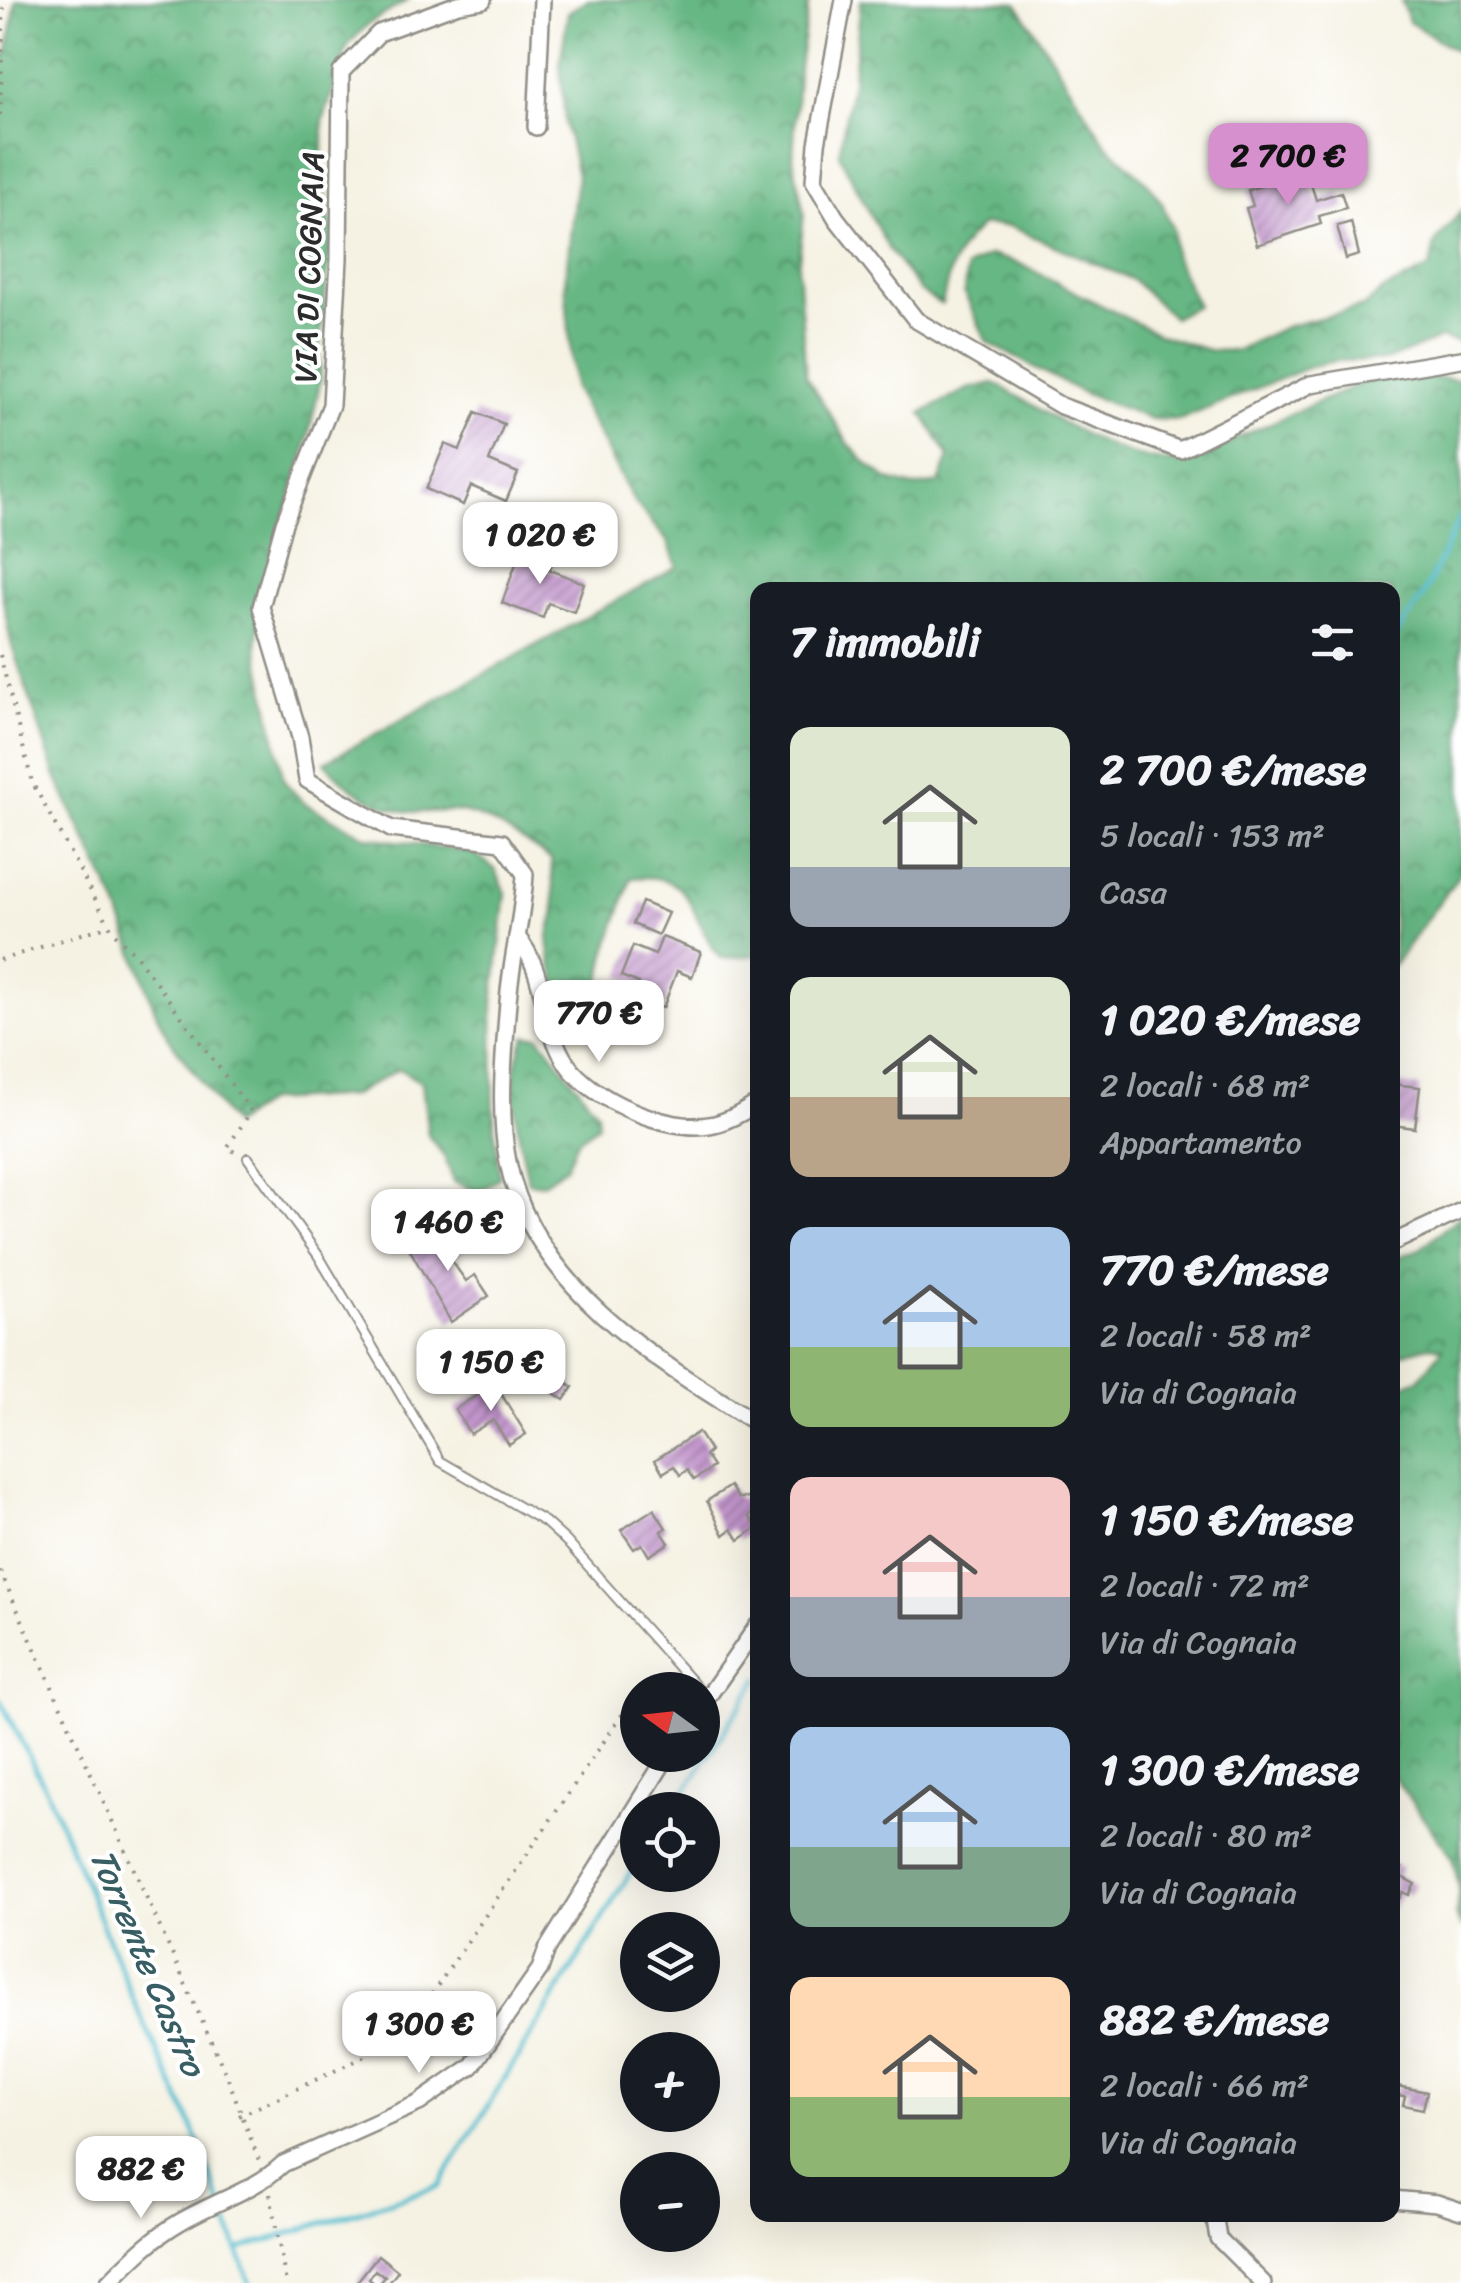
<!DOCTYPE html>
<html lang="it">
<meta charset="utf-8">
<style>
body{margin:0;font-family:Sriracha,sans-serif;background:#242831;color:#f1f3f6;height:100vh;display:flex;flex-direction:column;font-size:38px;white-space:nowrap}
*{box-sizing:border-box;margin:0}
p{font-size:32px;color:#9ea1a6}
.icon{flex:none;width:55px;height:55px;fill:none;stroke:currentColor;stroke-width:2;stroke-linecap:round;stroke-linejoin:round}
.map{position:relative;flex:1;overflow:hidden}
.sheet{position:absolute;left:750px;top:582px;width:650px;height:1640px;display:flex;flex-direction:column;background:#171b24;border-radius:20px;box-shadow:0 10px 40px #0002}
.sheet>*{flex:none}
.needle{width:65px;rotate:285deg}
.controls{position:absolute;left:620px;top:1672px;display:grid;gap:20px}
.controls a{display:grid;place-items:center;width:100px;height:100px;border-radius:50%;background:#171b24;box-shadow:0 10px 40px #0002;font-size:50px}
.price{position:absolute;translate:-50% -85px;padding:0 22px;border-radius:20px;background:#fff;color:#222;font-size:32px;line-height:65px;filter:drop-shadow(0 2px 5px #0008)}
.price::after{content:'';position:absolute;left:50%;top:60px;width:30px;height:22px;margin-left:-15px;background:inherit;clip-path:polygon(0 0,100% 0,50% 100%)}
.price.on{background:#d690ce;color:#111}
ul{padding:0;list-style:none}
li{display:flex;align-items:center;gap:30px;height:250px;padding:0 40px}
li span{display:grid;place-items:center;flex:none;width:280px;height:200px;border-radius:20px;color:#555}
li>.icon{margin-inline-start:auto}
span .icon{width:120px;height:120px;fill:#fffc;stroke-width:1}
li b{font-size:42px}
h2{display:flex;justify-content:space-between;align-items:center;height:120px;padding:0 40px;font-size:42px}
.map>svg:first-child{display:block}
.forest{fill:url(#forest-crowns);stroke:#487157;stroke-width:2.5}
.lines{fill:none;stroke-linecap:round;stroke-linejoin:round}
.stream{stroke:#51bccd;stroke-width:5}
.building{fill:url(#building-hatch)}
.lane-casing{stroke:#908e87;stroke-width:12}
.street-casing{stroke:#908e87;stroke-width:20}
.path{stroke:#908e87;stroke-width:4;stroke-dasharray:2.5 8;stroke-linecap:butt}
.lane{stroke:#fff;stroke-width:8}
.street{stroke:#fff;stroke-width:15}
.labels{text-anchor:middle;stroke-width:8;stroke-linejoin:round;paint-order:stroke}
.street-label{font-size:32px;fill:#2b2b2b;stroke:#fff}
.water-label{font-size:35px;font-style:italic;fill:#385e64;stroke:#fff}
</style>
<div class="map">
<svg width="1461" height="2283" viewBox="0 0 1461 2283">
<defs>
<pattern id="forest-crowns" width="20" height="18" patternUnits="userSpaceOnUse" patternTransform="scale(2.5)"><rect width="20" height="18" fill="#66b783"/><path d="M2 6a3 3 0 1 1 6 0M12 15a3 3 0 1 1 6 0" fill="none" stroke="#54956b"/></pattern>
<pattern id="building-hatch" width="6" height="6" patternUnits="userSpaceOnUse" patternTransform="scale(2.5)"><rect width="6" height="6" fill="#c194cb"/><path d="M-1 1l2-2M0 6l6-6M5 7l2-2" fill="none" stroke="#9d79a5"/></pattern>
</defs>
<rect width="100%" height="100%" fill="#fff"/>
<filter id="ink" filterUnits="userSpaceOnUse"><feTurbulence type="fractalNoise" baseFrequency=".01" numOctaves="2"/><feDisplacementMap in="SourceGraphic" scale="20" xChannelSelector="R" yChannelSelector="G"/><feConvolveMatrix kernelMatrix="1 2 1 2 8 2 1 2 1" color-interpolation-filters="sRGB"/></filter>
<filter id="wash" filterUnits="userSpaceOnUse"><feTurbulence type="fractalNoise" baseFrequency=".0048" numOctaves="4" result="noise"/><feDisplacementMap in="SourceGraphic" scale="40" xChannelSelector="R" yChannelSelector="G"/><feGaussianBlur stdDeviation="2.25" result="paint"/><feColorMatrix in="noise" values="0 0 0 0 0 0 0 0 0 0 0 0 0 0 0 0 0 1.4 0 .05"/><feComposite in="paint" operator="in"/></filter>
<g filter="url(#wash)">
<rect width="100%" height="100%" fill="#f5f2e3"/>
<g class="forest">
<path d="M16,0H408L367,25L348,45L323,121V179L332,232L319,351L321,379L303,460L261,595L257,648L284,781L304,803L367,837L473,852L495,869L506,893L493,1004L494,1121L500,1177L479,1192L454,1182L444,1156L428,1135L422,1083L399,1069L351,1096L267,1101L233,1125L168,1037L156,1013L117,905L56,777L11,643L0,583V60L8,51Z"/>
<path d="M588,0H809L798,74L793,158L804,214L798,268L806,376L849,444L867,464L889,480L914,487L939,483L949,457L922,413L968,389L994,383C1054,415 1112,462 1183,462L1375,377L1400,374L1461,380V872L1393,966L1392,590H758L757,955L721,958C687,919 698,870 631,878L605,957L596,1010L568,1015L551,964L548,939L555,911L551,859C525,843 499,822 470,814C451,808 436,813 417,812C383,812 344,788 325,762L677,567L668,542L633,500L574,389L565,282L577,175L565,122L560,66L568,12Z"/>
<path d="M861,0L1017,3L1106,144L1147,182L1162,203L1173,230L1174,256L1197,305L1173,318L1133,280L1009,226L982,225C955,248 949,270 942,305L920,291L889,250L839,154L853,77Z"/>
<path d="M1401,0H1461V54L1409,22Z"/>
<path d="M1461,211V342L1440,338L1388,360L1333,361L1307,368L1179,420L1152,419L1085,394L987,342L964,292L967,267L990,255L1018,263L1160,335L1211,351L1237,350L1285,327L1363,307L1382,291L1430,268L1435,243Z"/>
<path d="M526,1036H539L597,1112L598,1125L577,1141L566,1167L542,1184L528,1182C520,1136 502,1080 526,1036Z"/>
<path d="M1461,1215V1928L1456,1914L1459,1887L1452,1857L1392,1775L1393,1390L1419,1379L1443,1348L1429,1346L1393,1356V1259L1420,1249Z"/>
</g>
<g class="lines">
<g class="stream">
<path d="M1392,640L1423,596L1461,516"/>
<path d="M0,1700L47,1791L136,2006L192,2125L250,2283"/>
<path d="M673,1810L758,1679"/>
<path d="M237,2250L439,2186L638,1860"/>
</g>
</g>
<g id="blocks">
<g class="building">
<path d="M1307,171L1316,200L1341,192L1346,208L1319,216L1321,224L1257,245L1246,208L1253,206L1248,190Z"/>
<path d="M1351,222L1359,255L1346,259L1337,226Z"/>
<path d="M476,412L504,424L489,461L518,473L506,501L471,486L463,505L426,489L445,444L460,450Z"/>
<path d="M520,552L552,563L549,570L584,583L574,612L548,603L543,618L502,603Z"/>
<path d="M642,902L668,913L658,935L633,924Z"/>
<path d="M662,937L701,952L692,977L677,971L663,1008L633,997L639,983L621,976L633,946L655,955Z"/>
<path d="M1392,1084L1420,1087L1415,1128L1392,1125Z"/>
<path d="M448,1224L463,1245L448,1256L466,1281L475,1275L489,1296L451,1322L410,1250Z"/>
<path d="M558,1376L573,1387L564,1400L548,1389Z"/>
<path d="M495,1384L526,1434L509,1445L493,1420L470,1434L455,1409Z"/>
<path d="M698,1432L710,1451L705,1455L713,1467L694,1480L687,1470L680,1475L674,1466L663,1473L655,1460Z"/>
<path d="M730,1486L738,1498H750L758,1510L749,1516L757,1528L739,1540L732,1529L724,1535L707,1501Z"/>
<path d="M654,1509L666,1528L661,1531L669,1543L649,1556L642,1544L634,1549L621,1530Z"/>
<path d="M1392,1863L1402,1868L1398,1875L1415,1884L1409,1895L1403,1892L1392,1911Z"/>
<path d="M1397,2086L1427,2092L1423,2109L1403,2105L1405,2096L1395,2095Z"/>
<path d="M378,2255L398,2271L389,2283H380L385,2277L375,2270L369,2279L374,2283H356Z"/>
</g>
</g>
</g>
<g filter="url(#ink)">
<use href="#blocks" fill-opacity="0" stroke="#908e87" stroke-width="2.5"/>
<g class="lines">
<g class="lane-casing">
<path id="lane" d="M248,1158L318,1255L440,1461L545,1522L566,1541L699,1690"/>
</g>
<g class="street-casing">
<g id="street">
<path d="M483,0L458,4L379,33L341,72L339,259L331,405L284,523L261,607L300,737L307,780L391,829L502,842L525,874C523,918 511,959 508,1002C504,1053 498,1112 508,1162C533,1287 658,1362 758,1424"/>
<path d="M844,0L817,144L814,181L836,218L916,320L1061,406L1180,450L1311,384L1461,359"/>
<path d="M536,127L542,0"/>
<path d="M517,937C548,973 540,1024 567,1064C591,1099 666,1132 709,1125C726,1123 743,1112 758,1103"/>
<path d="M1392,1243L1461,1211"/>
<path d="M702,1705L758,1625"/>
<path d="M1392,2199L1437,2203L1461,2211"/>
<path d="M1214,2215L1218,2238L1263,2283"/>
<path d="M108,2283C130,2261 152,2238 180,2222C213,2202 254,2191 283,2164L419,2103L472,2066L540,1969L547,1949L668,1755"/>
</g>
</g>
<g class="path">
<path d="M0,115L4,0"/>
<path d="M0,655L32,782L113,932L135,954L251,1111L227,1148L239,1154"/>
<path d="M0,960L110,925"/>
<path d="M0,1571L229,2081L260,2163"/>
<path d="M239,2116L362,2058L423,2007L624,1712L638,1705"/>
<path d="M270,2194L286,2283"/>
</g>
<use href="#lane" class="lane"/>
<use href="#street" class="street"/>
</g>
</g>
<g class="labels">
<g class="street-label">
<text transform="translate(309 267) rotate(-88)" y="11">VIA DI COGNAIA</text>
</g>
<g class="water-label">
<text transform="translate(148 1962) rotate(67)" y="12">Torrente Castro</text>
</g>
</g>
</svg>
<div class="controls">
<a><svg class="needle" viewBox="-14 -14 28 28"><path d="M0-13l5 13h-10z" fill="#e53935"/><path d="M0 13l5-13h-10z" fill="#9ea1a6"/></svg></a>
<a><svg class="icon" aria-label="locate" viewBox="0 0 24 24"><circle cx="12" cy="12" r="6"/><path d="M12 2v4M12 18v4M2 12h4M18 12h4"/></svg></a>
<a><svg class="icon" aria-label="layers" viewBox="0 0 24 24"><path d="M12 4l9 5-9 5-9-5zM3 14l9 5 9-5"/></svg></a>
<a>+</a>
<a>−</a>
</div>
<b class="price on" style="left:1288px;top:208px">2 700 €</b>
<b class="price" style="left:540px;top:587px">1 020 €</b>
<b class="price" style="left:599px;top:1065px">770 €</b>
<b class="price" style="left:448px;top:1274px">1 460 €</b>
<b class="price" style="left:491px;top:1414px">1 150 €</b>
<b class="price" style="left:419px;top:2076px">1 300 €</b>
<b class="price" style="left:141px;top:2221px">882 €</b>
<section class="sheet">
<h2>7 immobili<svg class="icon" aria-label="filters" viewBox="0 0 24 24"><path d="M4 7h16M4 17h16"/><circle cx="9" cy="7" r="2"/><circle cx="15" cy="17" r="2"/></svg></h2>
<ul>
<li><span style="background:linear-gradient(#dfe7d0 70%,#9aa5b1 0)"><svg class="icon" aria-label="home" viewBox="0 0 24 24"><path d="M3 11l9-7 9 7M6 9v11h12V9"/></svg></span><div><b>2 700 €/mese</b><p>5 locali · 153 m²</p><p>Casa</p></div></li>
<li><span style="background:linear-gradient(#dfe7d0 60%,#b9a48a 0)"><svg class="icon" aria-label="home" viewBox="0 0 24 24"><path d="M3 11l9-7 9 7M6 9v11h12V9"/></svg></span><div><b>1 020 €/mese</b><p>2 locali · 68 m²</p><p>Appartamento</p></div></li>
<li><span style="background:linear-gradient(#a9c7e8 60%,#8fb573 0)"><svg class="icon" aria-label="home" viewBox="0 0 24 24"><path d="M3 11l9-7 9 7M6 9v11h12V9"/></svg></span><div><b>770 €/mese</b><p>2 locali · 58 m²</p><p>Via di Cognaia</p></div></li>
<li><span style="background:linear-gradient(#f6c9c9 60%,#9aa5b1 0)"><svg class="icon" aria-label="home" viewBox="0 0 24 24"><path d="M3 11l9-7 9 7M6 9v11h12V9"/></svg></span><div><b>1 150 €/mese</b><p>2 locali · 72 m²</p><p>Via di Cognaia</p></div></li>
<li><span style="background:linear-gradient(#a9c7e8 60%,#7fa58c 0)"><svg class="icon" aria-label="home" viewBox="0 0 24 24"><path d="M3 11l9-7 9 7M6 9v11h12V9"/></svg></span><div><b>1 300 €/mese</b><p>2 locali · 80 m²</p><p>Via di Cognaia</p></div></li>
<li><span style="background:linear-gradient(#ffd9b3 60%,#8fb573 0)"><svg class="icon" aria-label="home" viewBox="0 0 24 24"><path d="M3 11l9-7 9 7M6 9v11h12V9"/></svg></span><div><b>882 €/mese</b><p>2 locali · 66 m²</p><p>Via di Cognaia</p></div></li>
</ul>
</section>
</div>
